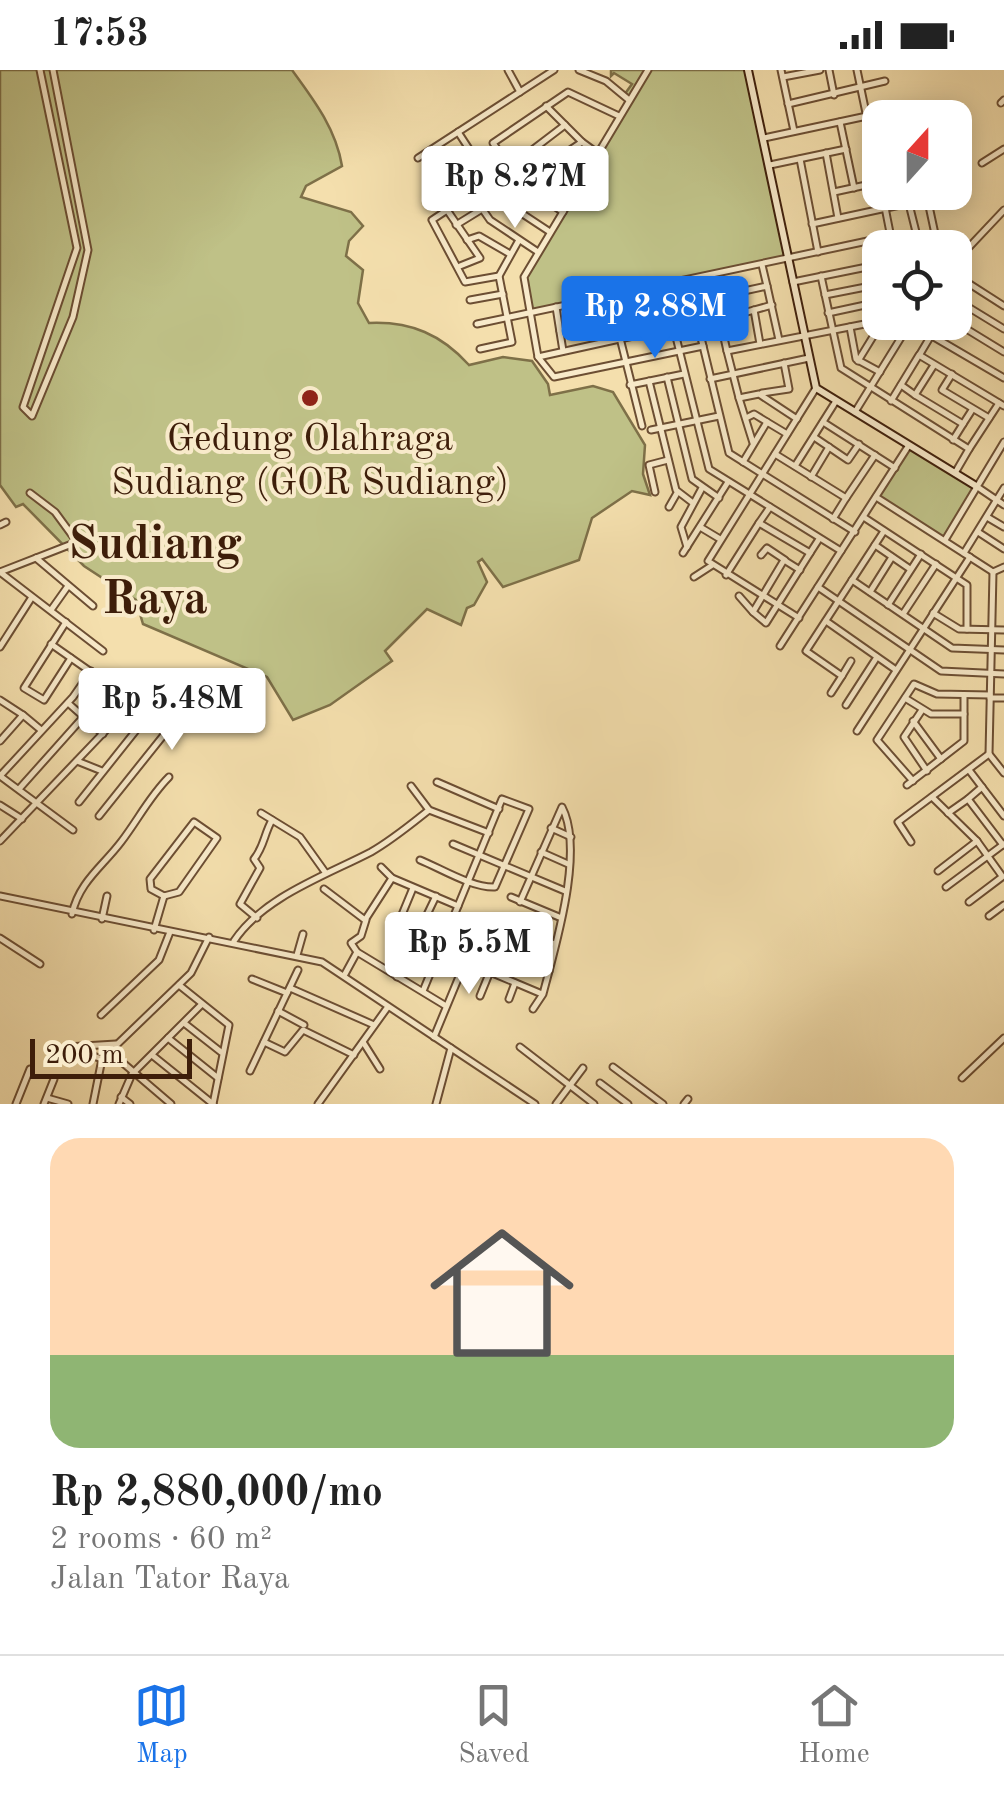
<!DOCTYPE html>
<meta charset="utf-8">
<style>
body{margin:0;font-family:"Old Standard TT",serif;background:#f2f2f2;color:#222;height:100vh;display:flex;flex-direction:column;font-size:38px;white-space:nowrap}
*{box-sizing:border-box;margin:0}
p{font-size:32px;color:#767676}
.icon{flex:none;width:55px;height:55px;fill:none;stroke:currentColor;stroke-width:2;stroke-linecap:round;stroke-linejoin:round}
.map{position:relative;height:1034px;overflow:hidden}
.side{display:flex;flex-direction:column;background:#fff;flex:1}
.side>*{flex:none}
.needle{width:65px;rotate:21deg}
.fabs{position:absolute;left:862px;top:30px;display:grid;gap:20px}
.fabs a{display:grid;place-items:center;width:110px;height:110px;border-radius:20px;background:#fff;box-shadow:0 5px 25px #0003;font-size:50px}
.scale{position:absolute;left:30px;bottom:25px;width:162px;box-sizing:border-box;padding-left:10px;border:5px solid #3e1e0a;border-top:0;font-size:28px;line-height:35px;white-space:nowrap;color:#3e1e0a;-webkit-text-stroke:8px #f8eaca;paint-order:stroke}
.price{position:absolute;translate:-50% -85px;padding:0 22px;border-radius:10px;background:#fff;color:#222;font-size:32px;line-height:65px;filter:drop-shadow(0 2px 5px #0008)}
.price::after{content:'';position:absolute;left:50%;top:60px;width:30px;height:22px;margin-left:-15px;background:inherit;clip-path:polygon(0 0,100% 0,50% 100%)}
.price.on{background:#1a73e8;color:#fff}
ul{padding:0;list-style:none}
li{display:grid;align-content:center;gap:20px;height:530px;padding:0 50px}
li+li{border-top:2px solid #e0e0e0}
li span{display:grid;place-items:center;height:310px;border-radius:30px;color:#555}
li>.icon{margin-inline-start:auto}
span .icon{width:180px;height:180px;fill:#fffc;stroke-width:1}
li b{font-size:42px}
.status{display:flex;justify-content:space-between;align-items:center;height:70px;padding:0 50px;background:#fff;direction:ltr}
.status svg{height:28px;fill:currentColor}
.tabs{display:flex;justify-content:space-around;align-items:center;height:140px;border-top:2px solid #e0e0e0;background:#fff;font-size:28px;color:#767676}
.tabs a{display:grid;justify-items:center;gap:5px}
.tabs .on{color:#1a73e8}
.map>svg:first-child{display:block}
.green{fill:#bfc187;stroke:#7e7048;stroke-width:2.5}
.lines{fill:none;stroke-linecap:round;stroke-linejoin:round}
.street-casing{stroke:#6c4e33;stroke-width:9}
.secondary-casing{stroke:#3e1e0a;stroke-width:10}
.street{stroke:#f8eaca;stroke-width:5}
.secondary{stroke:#f8eaca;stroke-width:6}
.poi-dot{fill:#8f2418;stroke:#f8eaca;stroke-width:4}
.labels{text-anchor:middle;stroke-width:8;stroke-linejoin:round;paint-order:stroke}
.poi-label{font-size:38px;fill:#3e1e0a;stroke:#f8eaca}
.district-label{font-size:48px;font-weight:bold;fill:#3e1e0a;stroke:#f8eaca}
</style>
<div class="status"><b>17:53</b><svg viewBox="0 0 49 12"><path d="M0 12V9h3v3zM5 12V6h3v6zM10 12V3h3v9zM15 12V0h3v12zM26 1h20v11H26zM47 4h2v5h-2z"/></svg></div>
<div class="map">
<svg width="1004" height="1034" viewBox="0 0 1004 1034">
<rect width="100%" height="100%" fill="#f4dfad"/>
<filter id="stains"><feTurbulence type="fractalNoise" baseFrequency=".002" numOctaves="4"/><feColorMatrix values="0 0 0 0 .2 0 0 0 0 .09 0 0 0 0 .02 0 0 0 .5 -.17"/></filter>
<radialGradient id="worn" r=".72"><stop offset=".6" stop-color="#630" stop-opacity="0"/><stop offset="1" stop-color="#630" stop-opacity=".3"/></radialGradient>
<g class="green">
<path d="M0,0H292C314,30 336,59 342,96L306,116L301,127L351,142L363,156L349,171L346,186L363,200L358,233L369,253C411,251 442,265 469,295L503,287L532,291L548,314L550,325L593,316L613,322L645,375L643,404L650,425L632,421L592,448L579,490L503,517L482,489L478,492L487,512L474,535L467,538L461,555L427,539L385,581L392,591L330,635L293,650L267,607L143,554L136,530L84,496L23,434L16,437L0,415Z"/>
<path d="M611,0H748L787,189L531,244L524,207L629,30L624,25L632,14L614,3L611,6Z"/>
<path d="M909,375L976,416L945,470L876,427Z"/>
</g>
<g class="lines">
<g class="street-casing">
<g id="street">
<path d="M40,0L77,178L23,337L32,346L73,247L88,180L53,0"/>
<path d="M508,0L520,22"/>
<path d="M579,0L606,11L629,30"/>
<path d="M648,0L524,207L538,287L554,307L703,276"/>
<path d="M781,0L794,61"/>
<path d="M829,0L834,25"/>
<path d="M857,0L880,110"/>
<path d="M783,7L820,0"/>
<path d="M1001,33L1004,30"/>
<path d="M788,34L885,11"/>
<path d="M546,36L582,72L521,113L563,142"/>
<path d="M840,52L854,118"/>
<path d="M565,55L510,97L493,73L568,22L619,46"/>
<path d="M458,62L503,131L550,162"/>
<path d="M764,68L867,46"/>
<path d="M582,72L597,83"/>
<path d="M826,83L838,148"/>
<path d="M418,88L554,0"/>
<path d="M800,89L818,182"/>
<path d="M982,93L1004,79"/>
<path d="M451,94L490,150L538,182"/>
<path d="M770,95L846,79"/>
<path d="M445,98L471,81"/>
<path d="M491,111L432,150L465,212L499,206"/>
<path d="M834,122L880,112"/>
<path d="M882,122L893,178"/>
<path d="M906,122L920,178"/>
<path d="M926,122L938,178"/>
<path d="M447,140L480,188L460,196"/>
<path d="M812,154L928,129"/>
<path d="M456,155L482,139"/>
<path d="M467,170L479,166L510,184"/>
<path d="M869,172L880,233"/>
<path d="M955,192L1004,140"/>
<path d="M762,195L767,216"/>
<path d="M821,206L841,298L969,379L955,403"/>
<path d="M687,210L729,383L855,462"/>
<path d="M793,212L872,196"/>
<path d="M825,225L876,215"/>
<path d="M955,227L965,211L1004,236"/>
<path d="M715,228L727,281L880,251"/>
<path d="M955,229L1004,259"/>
<path d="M470,230L503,224"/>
<path d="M556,237L563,281"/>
<path d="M669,239L709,399L841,481"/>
<path d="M754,240L760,274"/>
<path d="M747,242L772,235"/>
<path d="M828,243L879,232"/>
<path d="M615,250L619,269"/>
<path d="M955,252L1004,282"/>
<path d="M910,253L1004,308"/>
<path d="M477,254L891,166"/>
<path d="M850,257L856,289L880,302"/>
<path d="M560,261L767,216L779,270"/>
<path d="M620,268L642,356"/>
<path d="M480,279L512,272L499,206L519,170"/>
<path d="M727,281L739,328L759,324L797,349"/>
<path d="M920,284L939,252"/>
<path d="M538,287L674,257"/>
<path d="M858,291L882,252"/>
<path d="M952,304L942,320L989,348"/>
<path d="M667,307L692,409L719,428"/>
<path d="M710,309L809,288"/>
<path d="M649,311L676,420L693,433"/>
<path d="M630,315L684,304"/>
<path d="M901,315L915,325L934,295"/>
<path d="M762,323L789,319L784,293"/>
<path d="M915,325L963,354L972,340"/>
<path d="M739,328L753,373"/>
<path d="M891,331L919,285L1004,336"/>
<path d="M855,342L910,253"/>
<path d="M746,348L754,344L767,352"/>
<path d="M823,352L895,398"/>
<path d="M651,360L719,346"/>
<path d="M814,367L848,390L859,374"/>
<path d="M953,370L963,354"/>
<path d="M969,379L999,333"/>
<path d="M775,384L846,428L875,385"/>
<path d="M743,392L767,352L787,364"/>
<path d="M795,396L836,331"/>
<path d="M811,407L829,377"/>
<path d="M976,416L1004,435"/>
<path d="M655,422L649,395L668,390"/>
<path d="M876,427L993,502"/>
<path d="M669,437L677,423"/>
<path d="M987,447L1004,457"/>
<path d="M865,448L967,515V559"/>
<path d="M833,449L846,428"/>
<path d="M759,453L770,437"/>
<path d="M0,455L6,452"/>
<path d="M700,457L720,469"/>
<path d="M978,462L1004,479"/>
<path d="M945,470L1004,372"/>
<path d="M875,475L910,499"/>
<path d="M687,477L681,457L702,418"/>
<path d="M683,483L728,412"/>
<path d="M964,483L1004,418"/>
<path d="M761,485L767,478L785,490"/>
<path d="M36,488L93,536"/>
<path d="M0,502L77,472L55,442L30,423"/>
<path d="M0,502L103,581"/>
<path d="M993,502L989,684L1004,703"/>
<path d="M993,502L1004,497"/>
<path d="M726,505L759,453L810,483L819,469"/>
<path d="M694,507L711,496"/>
<path d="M852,510L952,578L1004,580"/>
<path d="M818,517L941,601L1004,604"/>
<path d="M870,522L892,487"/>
<path d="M739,526L753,542L784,490L800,500"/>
<path d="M888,535L921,484"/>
<path d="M51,540L68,516"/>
<path d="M753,542L766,553L810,483"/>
<path d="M933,543L959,559L1004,560"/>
<path d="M903,544L936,494"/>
<path d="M799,548L708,491L816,318"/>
<path d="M826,551L896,600"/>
<path d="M66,552L24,618L44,630L71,588"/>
<path d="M780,576L909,375"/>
<path d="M0,577L32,527"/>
<path d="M851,591L842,606L806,581L884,461"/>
<path d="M831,623L842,606"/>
<path d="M905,628L931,644H964"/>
<path d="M990,628H1004"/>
<path d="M0,630L23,645L0,671"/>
<path d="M68,633L103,664"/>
<path d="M132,633L149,648"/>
<path d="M846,635L877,587"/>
<path d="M922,640L904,667L927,701"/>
<path d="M23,645L41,660"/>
<path d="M913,651L941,689"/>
<path d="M857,661L970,487"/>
<path d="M77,691L102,701"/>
<path d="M969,700L1004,746"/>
<path d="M913,711L877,670L914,614L937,624L990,625"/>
<path d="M437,712L499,739"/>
<path d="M907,715L964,671V626"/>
<path d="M411,716L429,740L489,763"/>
<path d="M982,717L968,729L1003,775"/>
<path d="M19,719L111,616L51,574"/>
<path d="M932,727L977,771L1002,806"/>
<path d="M79,732L153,639"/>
<path d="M0,735L22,749"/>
<path d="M261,743L300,767L325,802"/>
<path d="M948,743L968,729"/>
<path d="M99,746L171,656L136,627"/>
<path d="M194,752L217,768L179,822L164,826L151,819L150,809Z"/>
<path d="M551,758L571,767"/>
<path d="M73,760L0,706L73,627L91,601"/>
<path d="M0,771L130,635L145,611L204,644"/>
<path d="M911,772L898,752L989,684"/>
<path d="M453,774L565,821"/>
<path d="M541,782L568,794"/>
<path d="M420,790C442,799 472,818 495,817L529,739L502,729L423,921"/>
<path d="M381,797L392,808L458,836"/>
<path d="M938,801L977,771"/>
<path d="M946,817L1004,774"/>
<path d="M324,819L365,850L392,808"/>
<path d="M0,826L322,892L451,978L436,1034"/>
<path d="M511,827L559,847"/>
<path d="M520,832L562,737C585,781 555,877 543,924L533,939"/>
<path d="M969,832L1002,807"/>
<path d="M72,844C79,812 102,797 121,772C138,750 149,727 169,707"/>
<path d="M989,846L1004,835"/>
<path d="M401,847L413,818"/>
<path d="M257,848L240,834L260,798L254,789C264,777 264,764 272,750"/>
<path d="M102,849L107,826"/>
<path d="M511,858L555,874"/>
<path d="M154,860L164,826"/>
<path d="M448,861L549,901"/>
<path d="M0,868L40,894"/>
<path d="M234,871C263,827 327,805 371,782C392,770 410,755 429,740"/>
<path d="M357,882L351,873L361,866L366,850"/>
<path d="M297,885L303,864"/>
<path d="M490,902L542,924"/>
<path d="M345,904L357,882L446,936"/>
<path d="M397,907L436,826"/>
<path d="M252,909L287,923"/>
<path d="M179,915L229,955L213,1034"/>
<path d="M290,918L374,955"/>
<path d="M480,926L498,882"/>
<path d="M509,929L515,913"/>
<path d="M278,941L304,955"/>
<path d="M101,945L159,890L170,862"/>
<path d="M184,953L221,982"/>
<path d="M434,967L473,873"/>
<path d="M168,968L218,1008"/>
<path d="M264,972L285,982L303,960L354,985"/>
<path d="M363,972L380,999"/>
<path d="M520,977L594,1034"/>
<path d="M451,978L535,1034"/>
<path d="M109,981L171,1034"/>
<path d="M152,985L213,1034"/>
<path d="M102,989L67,977L116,974"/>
<path d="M613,997L663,1034"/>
<path d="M250,1001L298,900"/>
<path d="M962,1008L1004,968"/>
<path d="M600,1013L628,1034"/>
<path d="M121,1027L130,1034"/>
<path d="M47,1028L68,1034"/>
<path d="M16,1034L30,999"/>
<path d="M44,1034L54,1009"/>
<path d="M93,1034L102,989L191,903L209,867"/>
<path d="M119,1034L132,1004L202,934"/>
<path d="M318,1034L387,938"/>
<path d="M556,1034L583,998"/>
<path d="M684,1034L688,1029"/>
</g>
</g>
<g class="secondary-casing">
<path id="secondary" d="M748,0L816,318L976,416"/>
</g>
<use href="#street" class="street"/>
<use href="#secondary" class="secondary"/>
</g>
<circle class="poi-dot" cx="310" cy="328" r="10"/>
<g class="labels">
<g class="poi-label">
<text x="310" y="380">Gedung Olahraga<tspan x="310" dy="44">Sudiang (GOR Sudiang)</tspan></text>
</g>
<g class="district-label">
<text x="155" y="488">Sudiang<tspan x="155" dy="55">Raya</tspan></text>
</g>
</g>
<rect width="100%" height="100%" filter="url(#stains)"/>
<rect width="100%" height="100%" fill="url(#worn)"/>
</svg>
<div class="fabs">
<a><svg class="needle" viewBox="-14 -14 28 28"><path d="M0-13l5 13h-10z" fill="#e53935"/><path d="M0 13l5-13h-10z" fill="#767676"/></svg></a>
<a><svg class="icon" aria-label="locate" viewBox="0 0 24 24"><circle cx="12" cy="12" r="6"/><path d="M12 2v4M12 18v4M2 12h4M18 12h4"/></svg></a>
</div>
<div class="scale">200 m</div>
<b class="price" style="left:515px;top:161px">Rp 8.27M</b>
<b class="price on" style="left:655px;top:291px">Rp 2.88M</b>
<b class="price" style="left:172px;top:683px">Rp 5.48M</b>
<b class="price" style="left:469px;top:927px">Rp 5.5M</b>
</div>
<section class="side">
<ul>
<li><span style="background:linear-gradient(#ffd9b3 70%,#8fb573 0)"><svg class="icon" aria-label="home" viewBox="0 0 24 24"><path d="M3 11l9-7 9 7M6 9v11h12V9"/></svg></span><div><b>Rp 2,880,000/mo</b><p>2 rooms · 60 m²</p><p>Jalan Tator Raya</p></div></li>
</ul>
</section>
<nav class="tabs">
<a class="on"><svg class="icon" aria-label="map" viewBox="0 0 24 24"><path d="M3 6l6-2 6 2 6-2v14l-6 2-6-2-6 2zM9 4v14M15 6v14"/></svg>Map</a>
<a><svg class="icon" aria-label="saved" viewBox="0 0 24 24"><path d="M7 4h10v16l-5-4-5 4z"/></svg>Saved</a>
<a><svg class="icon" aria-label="home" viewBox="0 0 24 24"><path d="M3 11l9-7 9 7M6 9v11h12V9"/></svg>Home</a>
</nav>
